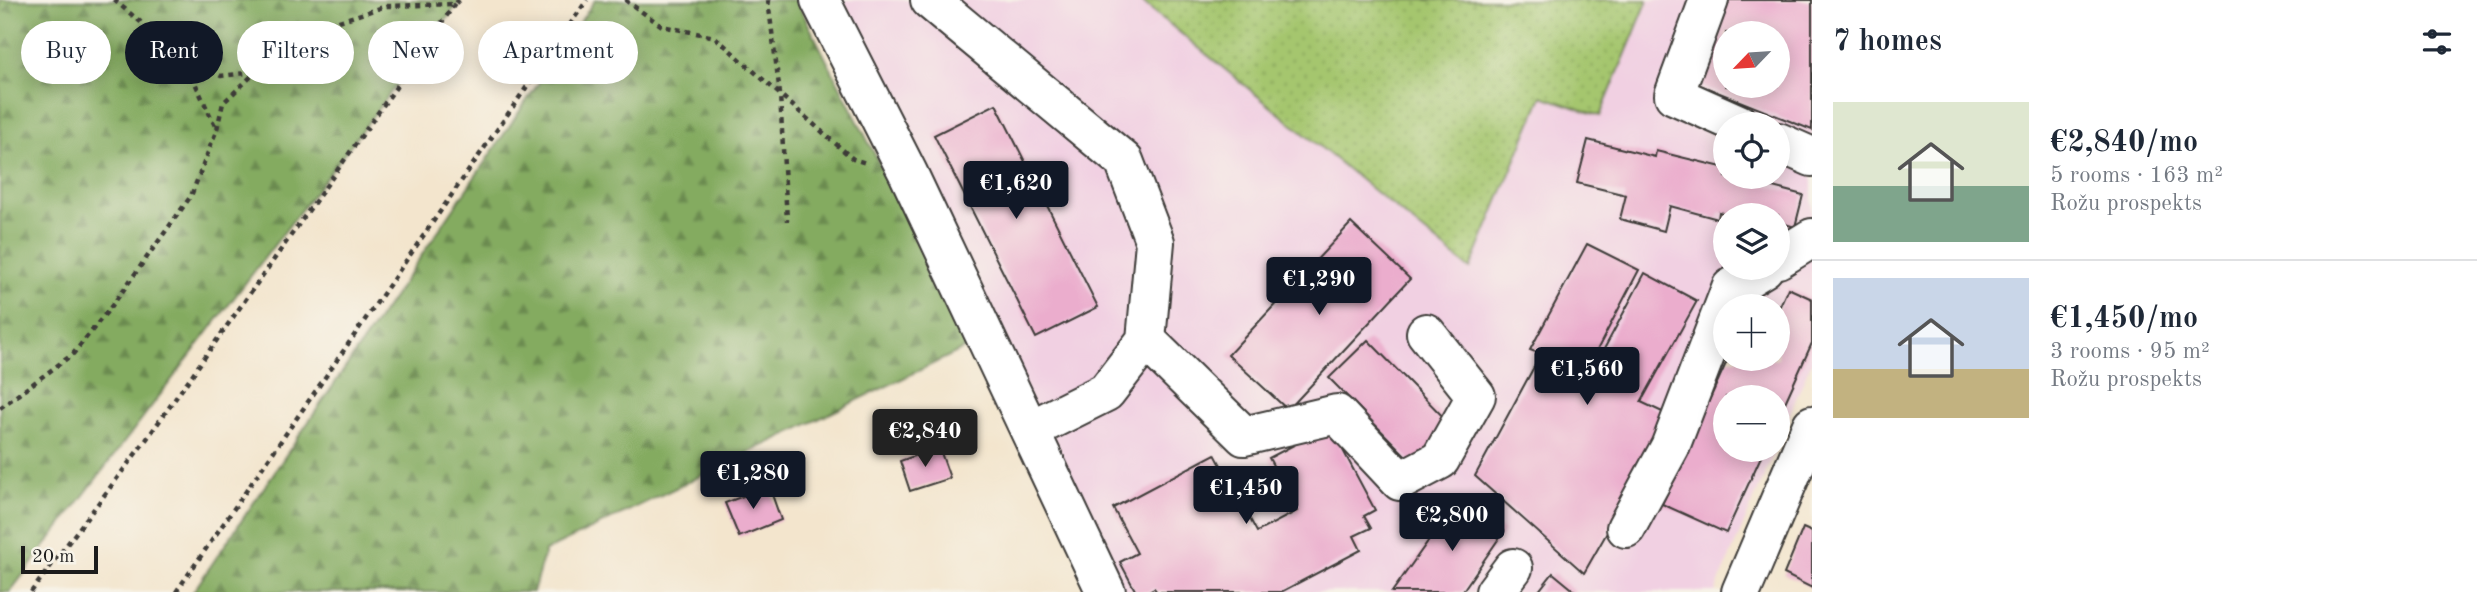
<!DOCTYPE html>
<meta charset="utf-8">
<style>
body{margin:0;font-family:"Old Standard TT",serif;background:#f2f2f3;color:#1f2937;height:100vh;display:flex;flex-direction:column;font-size:26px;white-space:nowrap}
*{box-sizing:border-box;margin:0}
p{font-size:23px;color:#747a83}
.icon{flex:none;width:38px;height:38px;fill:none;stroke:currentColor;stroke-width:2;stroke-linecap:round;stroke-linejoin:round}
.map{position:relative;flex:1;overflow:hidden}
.side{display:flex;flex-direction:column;background:#fff;width:665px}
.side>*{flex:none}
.guide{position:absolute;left:21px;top:21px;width:665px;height:63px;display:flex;gap:14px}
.needle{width:46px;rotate:245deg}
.fabs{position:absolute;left:1713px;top:21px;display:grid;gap:14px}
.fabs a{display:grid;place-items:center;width:77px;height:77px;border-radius:50%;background:#fff;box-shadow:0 4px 18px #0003;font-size:35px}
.scale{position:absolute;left:21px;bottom:18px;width:77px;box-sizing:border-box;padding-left:7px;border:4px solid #1c1c1c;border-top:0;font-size:19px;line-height:24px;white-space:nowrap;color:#1c1c1c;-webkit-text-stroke:5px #f7f3e8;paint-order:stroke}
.price{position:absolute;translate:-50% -60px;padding:0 16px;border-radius:7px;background:#111827;color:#fff;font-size:23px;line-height:46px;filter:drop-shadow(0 2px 4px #0008)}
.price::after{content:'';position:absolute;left:50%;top:42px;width:21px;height:16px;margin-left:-10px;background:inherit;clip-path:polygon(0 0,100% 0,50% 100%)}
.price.on{background:#222;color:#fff}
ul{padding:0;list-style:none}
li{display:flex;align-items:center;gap:21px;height:175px;padding:0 21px}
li+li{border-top:2px solid #e0e1e3}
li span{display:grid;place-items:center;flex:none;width:196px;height:140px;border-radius:0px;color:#555}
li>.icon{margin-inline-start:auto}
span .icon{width:84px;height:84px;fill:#fffc;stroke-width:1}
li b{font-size:30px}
h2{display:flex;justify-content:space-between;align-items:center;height:84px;padding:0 21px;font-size:30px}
.pill{padding:0 24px;border-radius:32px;background:#fff;box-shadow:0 4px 18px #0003;font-size:24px;line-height:63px}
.pill.on{background:#111827;color:#fff}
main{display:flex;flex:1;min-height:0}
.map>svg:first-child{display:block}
.built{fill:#f1d0e2;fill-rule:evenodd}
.grass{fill:url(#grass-dots);stroke:#607145;stroke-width:2}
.forest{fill:url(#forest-firs);stroke:#50643e;stroke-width:2}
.building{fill:#ebadcd;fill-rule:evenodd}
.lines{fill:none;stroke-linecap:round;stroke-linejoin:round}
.minor-casing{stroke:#3c3a37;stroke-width:42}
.path{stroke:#3c3a37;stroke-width:4.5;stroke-dasharray:5 5;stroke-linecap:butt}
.minor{stroke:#fff;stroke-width:38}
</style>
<main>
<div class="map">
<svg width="1812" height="592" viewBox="0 0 1812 592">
<defs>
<pattern id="grass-dots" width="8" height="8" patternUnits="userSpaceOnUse" patternTransform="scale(1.75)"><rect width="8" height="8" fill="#a5c66e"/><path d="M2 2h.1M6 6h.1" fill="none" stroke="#8daa5f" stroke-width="1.8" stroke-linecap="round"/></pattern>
<pattern id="forest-firs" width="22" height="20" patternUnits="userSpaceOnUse" patternTransform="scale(1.75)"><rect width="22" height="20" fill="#84ab61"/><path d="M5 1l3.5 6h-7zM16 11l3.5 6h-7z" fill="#6b8a4f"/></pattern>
</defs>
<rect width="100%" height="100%" fill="#f7f3e8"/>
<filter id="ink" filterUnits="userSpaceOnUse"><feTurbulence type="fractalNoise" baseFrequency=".0143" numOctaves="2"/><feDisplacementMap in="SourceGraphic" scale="14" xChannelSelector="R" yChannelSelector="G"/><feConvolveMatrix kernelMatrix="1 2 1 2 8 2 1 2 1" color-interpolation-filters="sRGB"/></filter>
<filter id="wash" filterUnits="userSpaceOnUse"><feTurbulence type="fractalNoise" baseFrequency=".00686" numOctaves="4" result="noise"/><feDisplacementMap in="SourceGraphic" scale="28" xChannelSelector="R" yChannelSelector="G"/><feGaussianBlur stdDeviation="1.57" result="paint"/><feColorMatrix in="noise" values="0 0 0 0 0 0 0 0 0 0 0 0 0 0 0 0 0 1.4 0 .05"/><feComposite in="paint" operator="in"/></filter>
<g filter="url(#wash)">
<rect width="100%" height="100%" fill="#f3e5cd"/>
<path class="built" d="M843,0H1140L1469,268L1542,96L1600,116L1648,0H1812V360L1778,442V397H1726V450H1775L1715,592H1120ZM1726,33H1778V86H1726ZM1726,124H1778V177H1726ZM1726,215H1778V268H1726ZM1726,306H1778V359H1726Z"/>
<path class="grass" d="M1140,0H1648L1600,116L1542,96L1470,269Z"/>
<g class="forest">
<path d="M0,0H461L10,592H0Z"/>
<path d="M595,0H796L972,345L545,551L533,592H193Z"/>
</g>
<g id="blocks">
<g class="building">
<path d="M1725,0H1812V130L1692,82ZM1726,33H1778V86H1726Z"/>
<path d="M996,104L1098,307L1036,338L934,135Z"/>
<path d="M1588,140L1655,157L1656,151L1726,168V177H1734L1803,195L1795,227L1778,222V215H1731L1719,212L1718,219L1670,206L1664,231L1620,219L1626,195L1577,183Z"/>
<path d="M1351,223L1410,279L1288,410L1228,355Z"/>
<path d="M1587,244L1639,270L1584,375L1589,377L1645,273L1697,301L1641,402L1673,417L1584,573L1475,476L1541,354L1530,350Z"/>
<path d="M1788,288L1812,299V343L1778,418V397H1726V450H1764L1726,533L1662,504L1728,359H1778V310Z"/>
<path d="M1368,340L1455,429L1417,467L1329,378Z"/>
<path d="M1330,426L1375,510L1364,516L1371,528L1354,536L1361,550L1281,592H1157L1154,588L1147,592H1136L1120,562L1137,553L1113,508L1215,454L1257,532L1297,511L1269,458Z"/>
<path d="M939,447L950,478L910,491L900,461Z"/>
<path d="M769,486L781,520L739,537L725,503Z"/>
<path d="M1458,499L1504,531L1462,592H1392Z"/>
<path d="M1803,528L1812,532V588L1784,574Z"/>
<path d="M1553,573L1576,592H1538Z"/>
</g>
</g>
</g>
<g filter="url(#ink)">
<use href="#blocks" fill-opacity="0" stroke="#3c3a37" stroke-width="2"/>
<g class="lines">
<g class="minor-casing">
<g id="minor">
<path d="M820,0L908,173L1106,592"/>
<path d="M930,0L1124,161L1155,242L1146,340L1106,392L1030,430"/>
<path d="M1709,0L1674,95L1739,124"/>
<path d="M1778,142L1812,157"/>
<path d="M1778,259L1812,238"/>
<path d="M1146,340L1244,436L1337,414L1400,481L1440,460L1476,396L1426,333"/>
<path d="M1626,528L1670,447L1731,288L1764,268"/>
<path d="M1495,592L1513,568"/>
<path d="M1741,592L1812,425"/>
</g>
</g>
<g class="path">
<path d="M114,0L183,57L216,128"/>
<path d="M625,0L662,26L715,37L853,159L866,163"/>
<path d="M768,0L780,94L787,221"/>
<path d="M184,57L221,76L255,72"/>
<path d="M0,408L73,354L114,303L191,196L217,129L223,103L256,72L313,29L387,6L455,4L459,0"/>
<path d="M31,592L146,440L455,4"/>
<path d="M176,592L587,0"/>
</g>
<use href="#minor" class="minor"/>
</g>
</g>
</svg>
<div class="fabs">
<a><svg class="needle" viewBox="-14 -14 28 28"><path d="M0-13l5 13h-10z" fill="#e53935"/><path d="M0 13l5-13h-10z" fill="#747a83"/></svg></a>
<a><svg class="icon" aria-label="locate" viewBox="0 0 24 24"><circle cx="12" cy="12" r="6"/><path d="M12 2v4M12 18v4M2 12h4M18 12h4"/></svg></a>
<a><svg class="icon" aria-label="layers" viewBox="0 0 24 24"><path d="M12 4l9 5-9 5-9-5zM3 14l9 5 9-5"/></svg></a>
<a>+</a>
<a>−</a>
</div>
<div class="scale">20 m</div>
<b class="price" style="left:1016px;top:221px">€1,620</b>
<b class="price" style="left:1319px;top:317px">€1,290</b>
<b class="price" style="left:1587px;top:407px">€1,560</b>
<b class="price on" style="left:925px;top:469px">€2,840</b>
<b class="price" style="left:753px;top:511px">€1,280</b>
<b class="price" style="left:1246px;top:526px">€1,450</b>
<b class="price" style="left:1452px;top:553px">€2,800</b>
<div class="guide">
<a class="pill">Buy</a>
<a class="pill on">Rent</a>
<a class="pill">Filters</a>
<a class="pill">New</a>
<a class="pill">Apartment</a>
</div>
</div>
<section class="side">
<h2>7 homes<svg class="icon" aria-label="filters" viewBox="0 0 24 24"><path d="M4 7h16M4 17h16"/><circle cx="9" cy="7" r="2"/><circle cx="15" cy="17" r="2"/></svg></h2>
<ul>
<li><span style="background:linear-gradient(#dfe7d0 60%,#7fa58c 0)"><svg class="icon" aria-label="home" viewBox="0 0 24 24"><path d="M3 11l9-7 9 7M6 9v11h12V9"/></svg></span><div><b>€2,840/mo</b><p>5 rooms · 163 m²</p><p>Rožu prospekts</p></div></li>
<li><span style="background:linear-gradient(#c9d6e8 65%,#c2b280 0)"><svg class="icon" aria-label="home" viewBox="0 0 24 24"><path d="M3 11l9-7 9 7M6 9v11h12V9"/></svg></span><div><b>€1,450/mo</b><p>3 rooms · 95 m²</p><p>Rožu prospekts</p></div></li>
</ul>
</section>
</main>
